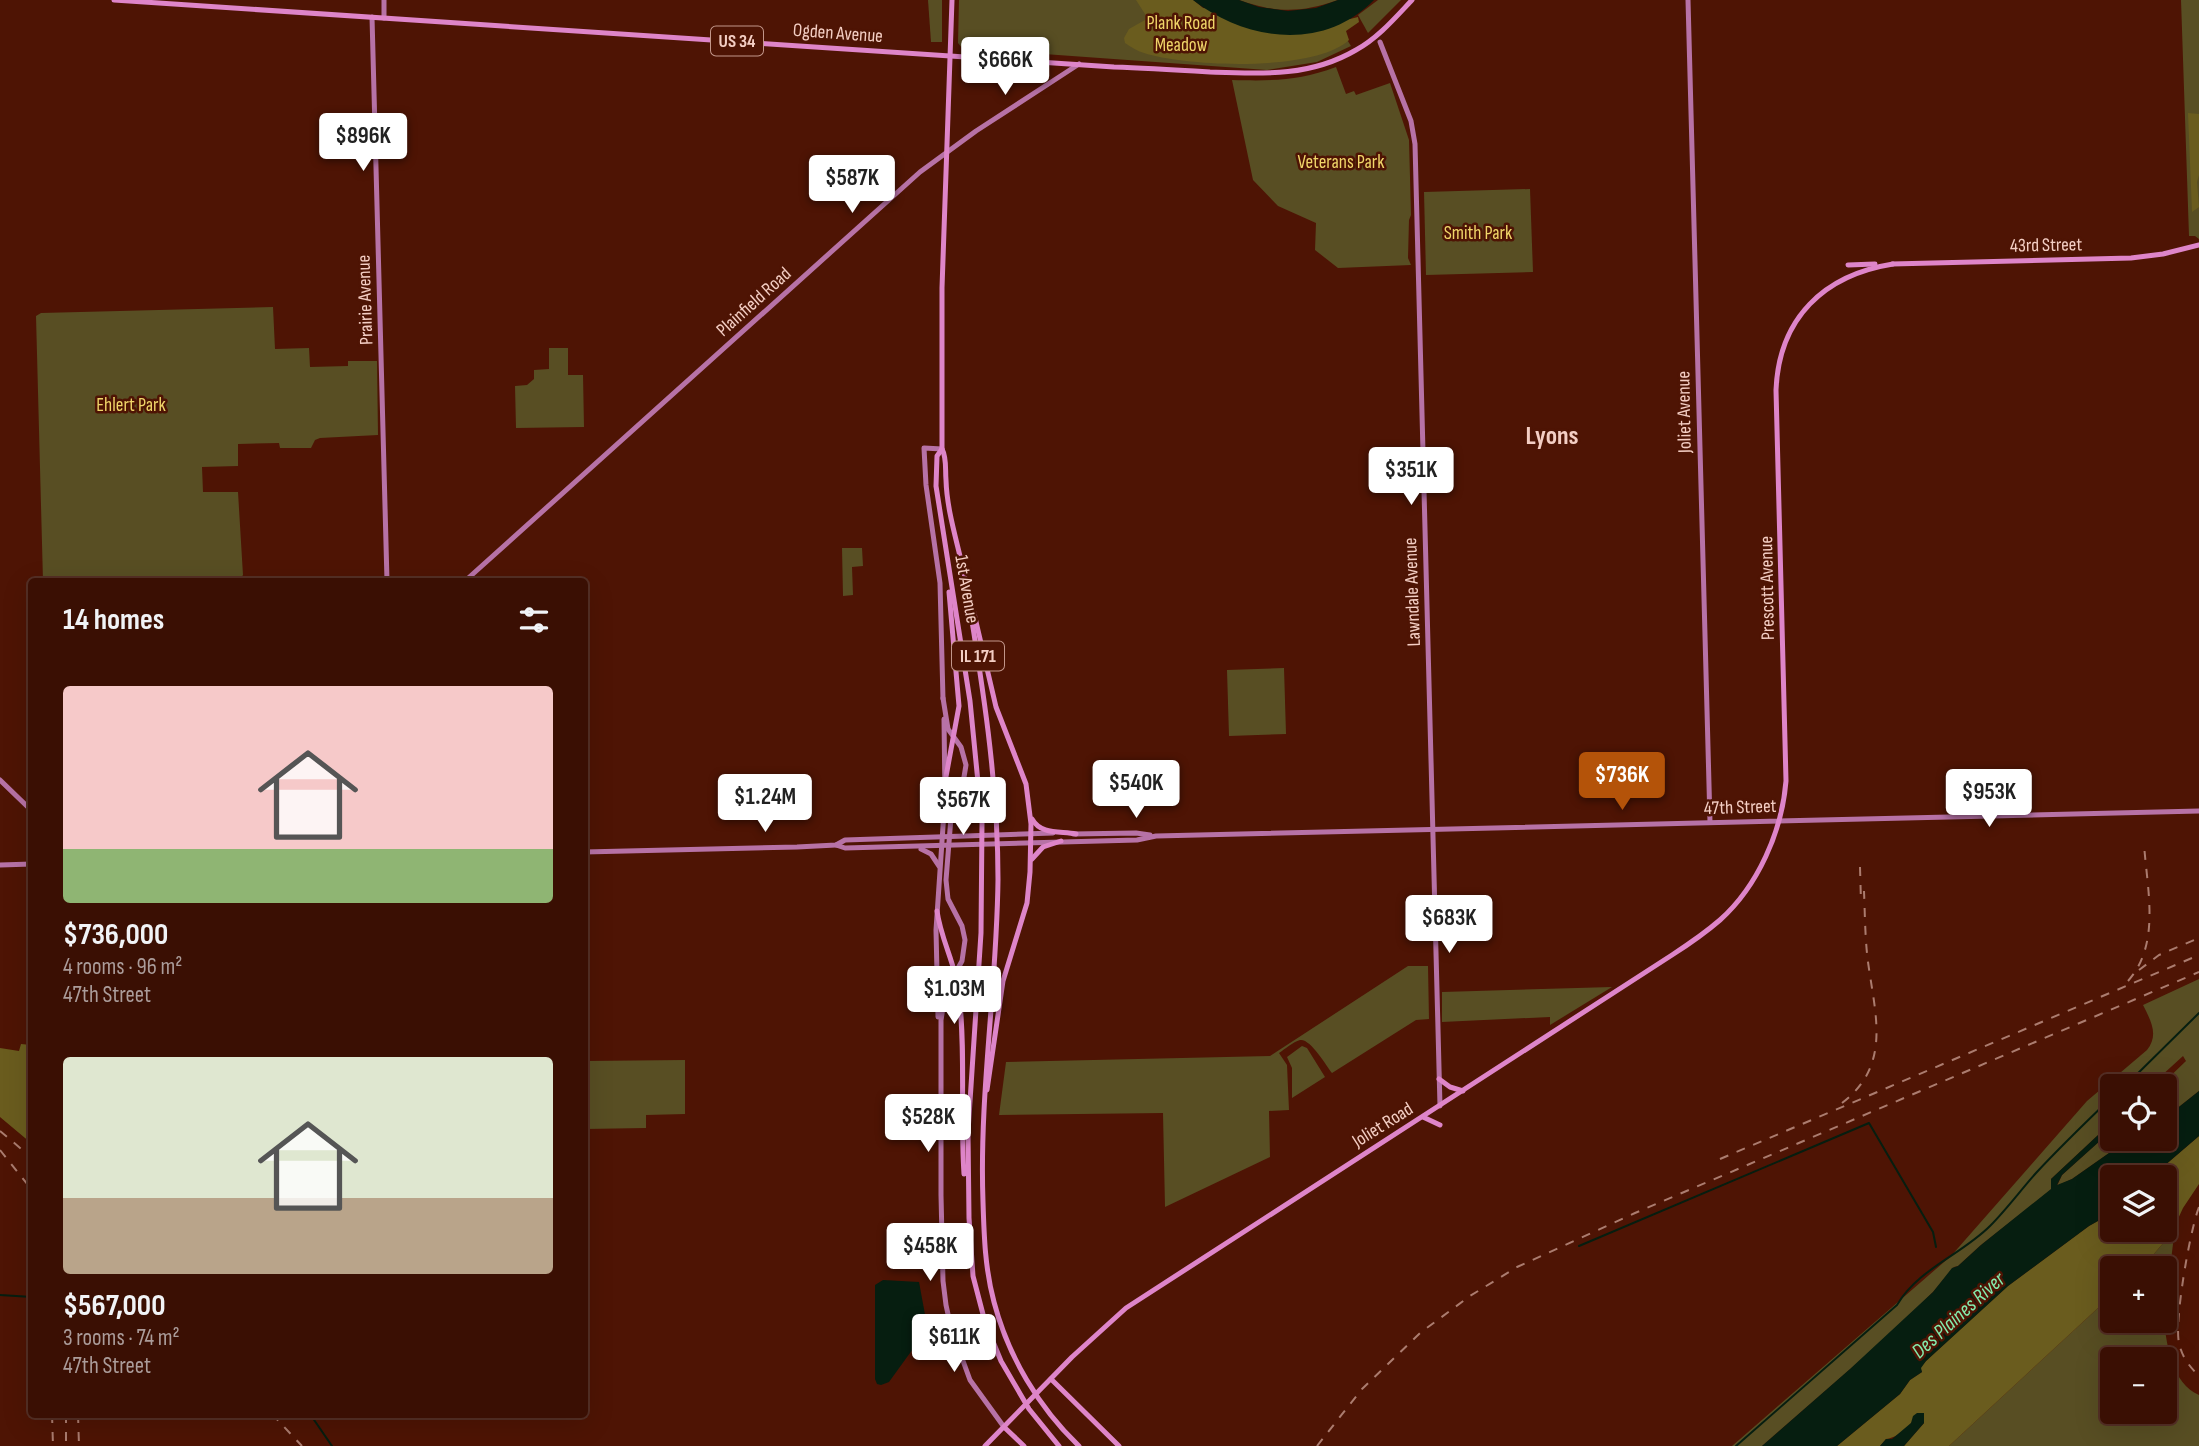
<!DOCTYPE html>
<meta charset="utf-8">
<style>
body{margin:0;font-family:"Sofia Sans Condensed",sans-serif;background:#451d12;color:#f1f3f6;height:100vh;display:flex;flex-direction:column;font-size:26px;white-space:nowrap}
*{box-sizing:border-box;margin:0}
p{font-size:23px;color:#ab9c9a}
.icon{flex:none;width:38px;height:38px;fill:none;stroke:currentColor;stroke-width:2;stroke-linecap:round;stroke-linejoin:round}
.map{position:relative;flex:1;overflow:hidden}
.side{position:absolute;left:28px;top:578px;width:560px;height:840px;display:flex;flex-direction:column;background:#3a0f03;border-radius:7px;box-shadow:0 7px 28px #0002,0 0 0 2px #542f25}
.side>*{flex:none}
.tools{position:absolute;left:2100px;top:1074px;display:grid;gap:14px}
.tools a{display:grid;place-items:center;width:77px;height:77px;border-radius:7px;background:#3a0f03;box-shadow:0 7px 28px #0002,0 0 0 2px #542f25;font-size:35px}
.price{position:absolute;translate:-50% -60px;padding:0 16px;border-radius:7px;background:#fff;color:#222;font-size:23px;line-height:46px;filter:drop-shadow(0 2px 4px #0008)}
.price::after{content:'';position:absolute;left:50%;top:42px;width:21px;height:16px;margin-left:-10px;background:inherit;clip-path:polygon(0 0,100% 0,50% 100%)}
.price.on{background:#b45309;color:#fff}
ul{padding:0;list-style:none}
li{display:grid;align-content:center;gap:14px;height:371px;padding:0 35px}
li span{display:grid;place-items:center;height:217px;border-radius:7px;color:#555}
li>.icon{margin-inline-start:auto}
span .icon{width:126px;height:126px;fill:#fffc;stroke-width:1}
li b{font-size:30px}
h2{display:flex;justify-content:space-between;align-items:center;height:84px;padding:0 35px;font-size:30px}
.map>svg:first-child{display:block}
.green{fill:#584e23;fill-rule:evenodd}
.forest{fill:#6a5c1e}
.water{fill:#061e10}
.lines{fill:none;stroke-linecap:round;stroke-linejoin:round}
.stream{stroke:#061e10;stroke-width:2}
.secondary{stroke:#b772a6;stroke-width:5}
.primary{stroke:#de85c9;stroke-width:5}
.rail{stroke:#ab7c6f;stroke-width:2;stroke-dasharray:9 9;stroke-linecap:butt}
.labels{text-anchor:middle;stroke-width:5;stroke-linejoin:round;paint-order:stroke}
.shield{fill:#4e1404;stroke:#c2968a;stroke-width:2}
.shield-label{font-size:18px;font-weight:bold;fill:#f4cec4}
.park-label{font-size:19px;fill:#f0d669;stroke:#4e1404}
.street-label{font-size:19px;fill:#f4cec4;stroke:#4e1404}
.water-label{font-size:21px;font-style:italic;fill:#84edaf;stroke:#4e1404}
.district-label{font-size:26px;font-weight:bold;fill:#f4cec4;stroke:#4e1404}
</style>
<div class="map">
<svg width="2199" height="1446" viewBox="0 0 2199 1446">
<rect width="100%" height="100%" fill="#4e1404"/>
<g class="green">
<path d="M928,0H942V42H931Z"/>
<path d="M959,0H1193L1203,8L1338,25L1351,46L1317,62L1267,70L962,48L958,43Z"/>
<path d="M1239,0H1338C1301,13 1276,13 1239,0Z"/>
<path d="M1378,0H1401L1368,33L1358,15Z"/>
<path d="M2181,0H2199V239L2195,236H2189Z"/>
<path d="M1336,67L1346,94L1354,91L1356,95L1390,83L1409,140L1411,215L1409,220L1408,258L1411,265L1338,268L1315,250L1316,223L1278,206L1253,180L1232,80C1272,81 1298,81 1336,67Z"/>
<path d="M1530,189L1533,272L1426,275L1424,192Z"/>
<path d="M273,307L275,349L309,348L310,367L348,366V361H377L378,435L320,438L315,440L311,448H280L279,443L238,444V466L202,467L203,492H238L243,575L240,579L43,581L36,316L41,313Z"/>
<path d="M549,348H568V375H583L584,427L516,428L515,386L527,385L534,379V370L549,369Z"/>
<path d="M842,548H862L863,566L852,567L853,595L843,596Z"/>
<path d="M1284,668L1286,734L1229,736L1227,670Z"/>
<path d="M1408,966H1428L1429,1019L1416,1020L1332,1073C1326,1065 1310,1038 1300,1040C1293,1042 1285,1049 1279,1053L1287,1065L1289,1110L1269,1111L1270,1157L1165,1207L1163,1113L999,1115L1006,1062L1270,1056Z"/>
<path d="M2199,979V1091L2165,1118V1087H2159L2186,1061L2183,1056L2149,1087H2112V1122L2051,1179L2052,1189L1981,1245L1958,1266L1954,1267L1933,1292L1887,1337L1762,1446H1732L1951,1256L2087,1101L2147,1050C2159,1035 2151,1021 2143,1005Z"/>
<path d="M1612,987L1550,1025V1017L1442,1022V992Z"/>
<path d="M1302,1046L1307,1048L1325,1077L1292,1098V1068L1287,1057Z"/>
<path d="M685,1060V1114L646,1115V1128L585,1129V1061Z"/>
<path d="M2112,1130V1139H2129L2072,1179L2057,1186L2062,1175Z"/>
<path d="M2171,1234L2173,1244L2165,1309V1269H2141Z"/>
<path d="M2112,1295V1321H2164C2167,1347 2172,1383 2199,1395V1446H1949ZM2112,1360H2165V1412H2112Z"/>
</g>
<g class="forest">
<path d="M1136,0H1193L1203,8L1350,19L1358,17L1359,22L1346,31L1349,40C1315,72 1187,67 1144,53C1137,51 1131,47 1125,43L1124,38L1129,29L1145,20V14Z"/>
<path d="M2188,113L2199,114V175L2197,182L2199,207L2192,212Z"/>
<path d="M21,1044L31,1045V1143L0,1117V1048L19,1051Z"/>
<path d="M2199,1136V1184L2183,1208L2171,1234L2141,1269H2112V1295L1949,1446H1904L1924,1423L1914,1418C1910,1428 1896,1438 1886,1439L1880,1446H1837L1900,1394L1910,1380L1922,1372L1920,1368L1926,1361L2008,1286L2089,1226L2112,1213V1230H2165V1178H2150Z"/>
</g>
<g class="water">
<path d="M1193,0H1239L1259,7L1288,11L1316,8L1338,0H1374C1323,52 1246,41 1193,0Z"/>
<path d="M2199,1091V1136L2150,1178H2112V1213L2089,1226L2008,1286L1926,1361L1921,1368L1922,1372L1910,1380L1900,1394L1837,1446H1762L1850,1369L1933,1292L1952,1268L1958,1266L1981,1245L2051,1189V1179L2112,1122V1130L2062,1175L2057,1185L2072,1179L2129,1139H2165V1118Z"/>
<path d="M883,1280L919,1282L926,1320L923,1335L889,1382L881,1385L877,1384L875,1379V1285Z"/>
<path d="M1917,1413H1924V1423L1904,1446H1880L1886,1439H1892L1911,1423L1913,1416Z"/>
</g>
<g class="lines">
<g class="stream">
<path d="M2124,1087L2199,1013"/>
<path d="M1579,1246L1869,1123L1933,1232L1936,1247"/>
<path d="M0,1295L32,1297"/>
<path d="M310,1414L332,1446"/>
<path d="M1736,1446L1897,1305C1918,1269 1961,1255 1990,1226C2006,1210 2020,1191 2036,1173C2060,1147 2086,1122 2112,1097"/>
</g>
<g class="secondary">
<path d="M384,0V18"/>
<path d="M1688,0L1710,822"/>
<path d="M372,17L387,581"/>
<path d="M1380,42L1411,121L1415,144L1440,1106"/>
<path d="M942,449L924,448L926,485L940,583L943,699"/>
<path d="M465,581L920,172L976,131L1079,64"/>
<path d="M943,698L948,729L961,747L966,765L964,777L952,805L946,880L948,899L962,926L965,940L962,961L946,990L941,1020V1195L943,1281L946,1305L951,1328L970,1380L1004,1427"/>
<path d="M0,780L32,811"/>
<path d="M1073,834L1136,833L1150,835"/>
<path d="M836,845L845,848L1137,840L1156,836L2199,811"/>
<path d="M921,849L931,854L939,866"/>
<path d="M584,852L797,847L836,845L845,840L1053,833"/>
<path d="M0,865L32,864"/>
<path d="M938,1017L936,930L945,797L944,719"/>
</g>
<g class="primary">
<path d="M114,0L1114,67C1146,68 1178,70 1210,72C1262,74 1310,77 1356,50C1378,38 1395,18 1412,0"/>
<path d="M952,0L942,288V449L937,456L936,486L970,701L982,823L981,933L968,1132L969,1218L973,1276L985,1322L1001,1361L1029,1409L1059,1446"/>
<path d="M1892,264L2131,258L2163,254L2199,245"/>
<path d="M1848,265L1875,264"/>
<path d="M942,449C947,458 945,470 946,480C947,515 960,549 966,584C982,682 998,779 998,879C997,987 979,1094 983,1202C984,1235 985,1269 994,1302C1008,1356 1039,1408 1079,1446"/>
<path d="M973,609L996,707L1026,784L1031,824L1030,872L1027,903L1003,981L987,1090"/>
<path d="M945,782L959,706L949,592"/>
<path d="M1032,819C1041,835 1060,831 1076,834"/>
<path d="M1032,859L1043,847L1061,841"/>
<path d="M937,911C941,940 956,965 959,994C966,1054 960,1114 964,1174"/>
<path d="M1439,1079L1450,1087L1463,1091"/>
<path d="M1423,1117L1440,1125"/>
<path d="M1051,1379L1119,1446"/>
<path d="M1004,1427L1024,1446"/>
<path d="M985,1446L1072,1357L1126,1308L1672,955C1689,944 1705,933 1720,920C1758,886 1782,831 1786,781L1776,390C1779,318 1824,275 1893,264"/>
</g>
<g class="rail">
<path d="M1860,867L1861,902"/>
<path d="M2139,970L2159,955L2199,938"/>
<path d="M2128,981C2161,944 2147,889 2144,844"/>
<path d="M1842,1103C1892,1065 1875,1014 1868,962C1865,939 1865,915 1864,891"/>
<path d="M0,1131L32,1158"/>
<path d="M0,1150L32,1190"/>
<path d="M1720,1159L2199,955"/>
<path d="M2199,1207C2190,1230 2174,1321 2179,1343C2182,1357 2189,1366 2199,1376"/>
<path d="M52,1414L53,1446"/>
<path d="M66,1414V1446"/>
<path d="M78,1414L79,1446"/>
<path d="M272,1414L302,1446"/>
<path d="M1317,1446L1362,1389L1420,1333L1470,1296L1517,1267L1635,1213L2199,972"/>
</g>
</g>
<g class="labels">
<g class="shield">
<rect x="711" y="26.5" width="52" height="29" rx="5"/>
<rect x="952" y="641.5" width="52" height="29" rx="5"/>
</g>
<g class="shield-label">
<text x="737" y="47">US 34</text>
<text x="978" y="662">IL 171</text>
</g>
<g class="park-label">
<text x="1181" y="29">Plank Road<tspan x="1181" dy="22">Meadow</tspan></text>
<text x="1341" y="168">Veterans Park</text>
<text x="1478" y="239">Smith Park</text>
<text x="131" y="411">Ehlert Park</text>
</g>
<g class="street-label">
<text transform="translate(838 32) rotate(4)" y="7">Ogden Avenue</text>
<text transform="translate(2046 244) rotate(-1)" y="7">43rd Street</text>
<text transform="translate(364 300) rotate(-92)" y="7">Prairie Avenue</text>
<text transform="translate(753 301) rotate(-42)" y="7">Plainfield Road</text>
<text transform="translate(1683 412) rotate(-91)" y="7">Joliet Avenue</text>
<text transform="translate(1766 588) rotate(-91)" y="7">Prescott Avenue</text>
<text transform="translate(968 589) rotate(80)" y="7">1st Avenue</text>
<text transform="translate(1411 592) rotate(-92)" y="7">Lawndale Avenue</text>
<text transform="translate(1740 806) rotate(-2)" y="7">47th Street</text>
<text transform="translate(1382 1124) rotate(-32)" y="7">Joliet Road</text>
</g>
<g class="water-label">
<text transform="translate(1958 1315) rotate(-42)" y="7">Des Plaines River</text>
</g>
<g class="district-label">
<text x="1552" y="444">Lyons</text>
</g>
</g>
</svg>
<div class="tools">
<a><svg class="icon" aria-label="locate" viewBox="0 0 24 24"><circle cx="12" cy="12" r="6"/><path d="M12 2v4M12 18v4M2 12h4M18 12h4"/></svg></a>
<a><svg class="icon" aria-label="layers" viewBox="0 0 24 24"><path d="M12 4l9 5-9 5-9-5zM3 14l9 5 9-5"/></svg></a>
<a>+</a>
<a>−</a>
</div>
<b class="price" style="left:1005px;top:97px">$666K</b>
<b class="price" style="left:363px;top:173px">$896K</b>
<b class="price" style="left:852px;top:215px">$587K</b>
<b class="price" style="left:1411px;top:507px">$351K</b>
<b class="price on" style="left:1622px;top:812px">$736K</b>
<b class="price" style="left:1136px;top:820px">$540K</b>
<b class="price" style="left:1989px;top:829px">$953K</b>
<b class="price" style="left:765px;top:834px">$1.24M</b>
<b class="price" style="left:963px;top:837px">$567K</b>
<b class="price" style="left:1449px;top:955px">$683K</b>
<b class="price" style="left:954px;top:1026px">$1.03M</b>
<b class="price" style="left:928px;top:1154px">$528K</b>
<b class="price" style="left:930px;top:1283px">$458K</b>
<b class="price" style="left:954px;top:1374px">$611K</b>
<section class="side">
<h2>14 homes<svg class="icon" aria-label="filters" viewBox="0 0 24 24"><path d="M4 7h16M4 17h16"/><circle cx="9" cy="7" r="2"/><circle cx="15" cy="17" r="2"/></svg></h2>
<ul>
<li><span style="background:linear-gradient(#f6c9c9 75%,#8fb573 0)"><svg class="icon" aria-label="home" viewBox="0 0 24 24"><path d="M3 11l9-7 9 7M6 9v11h12V9"/></svg></span><div><b>$736,000</b><p>4 rooms · 96 m²</p><p>47th Street</p></div></li>
<li><span style="background:linear-gradient(#dfe7d0 65%,#b9a48a 0)"><svg class="icon" aria-label="home" viewBox="0 0 24 24"><path d="M3 11l9-7 9 7M6 9v11h12V9"/></svg></span><div><b>$567,000</b><p>3 rooms · 74 m²</p><p>47th Street</p></div></li>
</ul>
</section>
</div>
